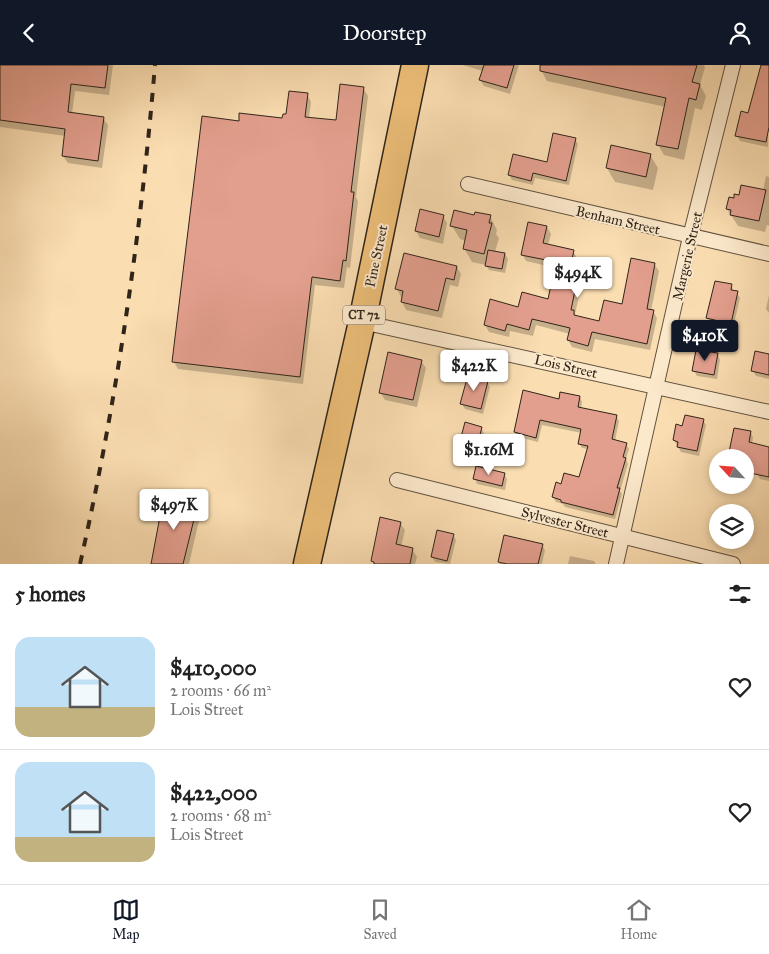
<!DOCTYPE html>
<meta charset="utf-8">
<style>
body{margin:0;font-family:"IM FELL Great Primer",serif;background:#f2f2f2;color:#222;height:100vh;display:flex;flex-direction:column;font-size:19px;white-space:nowrap}
*{box-sizing:border-box;margin:0}
p{font-size:16px;color:#767676}
.icon{flex:none;width:28px;height:28px;fill:none;stroke:currentColor;stroke-width:2;stroke-linecap:round;stroke-linejoin:round}
.map{position:relative;height:499px;overflow:hidden}
.drawer{display:flex;flex-direction:column;background:#fff;flex:1}
.drawer>*{flex:none}
.needle{width:32px;rotate:296deg}
.controls{position:absolute;left:709px;top:384px;display:grid;gap:10px}
.controls a{display:grid;place-items:center;width:45px;height:45px;border-radius:50%;background:#fff;box-shadow:0 2px 8px #0003;font-size:25px}
.price{position:absolute;translate:-50% -42px;padding:0 11px;border-radius:5px;background:#fff;color:#222;font-size:16px;line-height:32px;filter:drop-shadow(0 1px 2px #0008)}
.price::after{content:'';position:absolute;left:50%;top:30px;width:15px;height:11px;margin-left:-8px;background:inherit;clip-path:polygon(0 0,100% 0,50% 100%)}
.price.selected{background:#111827;color:#fff}
ul{padding:0;list-style:none}
li{display:flex;align-items:center;gap:15px;height:125px;padding:0 15px}
li+li{border-top:1px solid #e0e0e0}
li span{display:grid;place-items:center;flex:none;width:140px;height:100px;border-radius:15px;color:#555}
li>.icon{margin-inline-start:auto}
span .icon{width:60px;height:60px;fill:#fffc;stroke-width:1}
li b{font-size:21px}
h2{display:flex;justify-content:space-between;align-items:center;height:60px;padding:0 15px;font-size:21px}
header{display:flex;justify-content:space-between;align-items:center;height:65px;padding:0 15px;background:#111827;color:#fff;font-size:22px;font-weight:600}
.dock{display:flex;justify-content:space-around;align-items:center;height:70px;border-top:1px solid #e0e0e0;background:#fff;font-size:14px;color:#767676}
.dock a{display:grid;justify-items:center;gap:2px}
.dock .selected{color:#111827}
.map>svg:first-child{display:block}
.shadow{fill:#0003}
.building{fill:#e39f8e;stroke:#302419}
.lines{fill:none;stroke-linecap:round;stroke-linejoin:round}
.street-casing{stroke:#62523f;stroke-width:16}
.highway-casing{stroke:#302419;stroke-width:29}
.street{stroke:#fce9cc;stroke-width:14}
.highway{stroke:#edbe78;stroke-width:26}
.rail{stroke:#302419;stroke-width:4;stroke-dasharray:9 9;stroke-linecap:butt}
.labels{text-anchor:middle;stroke-width:4;stroke-linejoin:round;paint-order:stroke}
.shield{fill:#fce9cc;stroke:#6d5f4f;stroke-width:1}
.shield-label{font-size:12px;font-weight:bold;fill:#302419}
.street-label{font-size:14px;fill:#302419;stroke:#fce9cc}
</style>
<header><svg class="icon" aria-label="back" viewBox="0 0 24 24"><path d="M15 5l-7 7 7 7"/></svg>Doorstep<svg class="icon" aria-label="person" viewBox="0 0 24 24"><circle cx="12" cy="8" r="4"/><path d="M4 21q1-7 8-7t8 7"/></svg></header>
<div class="map">
<svg width="769" height="499" viewBox="0 0 769 499">
<rect width="100%" height="100%" fill="#faddb1"/>
<filter id="stains"><feTurbulence type="fractalNoise" baseFrequency=".004" numOctaves="4"/><feColorMatrix values="0 0 0 0 .2 0 0 0 0 .09 0 0 0 0 .02 0 0 0 .5 -.17"/></filter>
<radialGradient id="worn" r=".72"><stop offset=".6" stop-color="#630" stop-opacity="0"/><stop offset="1" stop-color="#630" stop-opacity=".3"/></radialGradient>
<g class="shadow">
<path d="M0,0H113L109,30L75,26L72,49L103,53L108,60L102,103L68,98L63,91L66,71L0,62Z"/>
<path d="M463,0H519L510,29L484,21L480,15L483,6Z"/>
<path d="M542,0H704L705,2L700,20L706,31L702,45L695,43L684,95L664,90L658,80L666,42L547,16L541,5Z"/>
<path d="M769,7L768,82L740,76L737,71L749,49Z"/>
<path d="M363,23L368,31L356,132L358,136L350,203L347,202L344,223L315,220L303,319L178,304L174,297L240,57L283,54L307,29L311,37L309,53L337,57Z"/>
<path d="M575,74L578,79L569,120L535,113L533,120L512,115L509,110L547,98Z"/>
<path d="M612,81L650,90L658,103L653,125L615,117L607,103Z"/>
<path d="M766,111L769,112V161L767,160L765,167L738,161L727,144L734,135L740,132L763,126Z"/>
<path d="M443,151L447,158L443,179L420,173L416,166Z"/>
<path d="M474,151H490L497,165L496,169L499,173L495,187L505,189L508,194L505,208L489,205L486,200L472,197L464,183L466,176L460,174L452,161Z"/>
<path d="M547,162L551,169L548,180L573,186L577,193L574,206L579,207L583,214L575,249L577,252L600,257L623,240L654,199L659,206L651,246H653L657,253L650,285L595,274L592,287L572,282L568,275L570,269L536,260L533,271L510,266L509,272L489,267L485,260L519,243L549,235L556,203L526,196L522,189Z"/>
<path d="M457,202L461,209L458,222L450,220L442,253L406,245L402,237L403,232H401L397,224Z"/>
<path d="M731,220L734,227L737,228L740,233L733,263L711,258L708,253Z"/>
<path d="M769,230V248L766,244Z"/>
<path d="M718,290L720,295L717,314L697,311L694,306Z"/>
<path d="M769,290V314L756,311L753,306Z"/>
<path d="M421,296L426,303L417,342L385,335L380,327Z"/>
<path d="M487,317L490,322L483,349L465,344L462,339Z"/>
<path d="M580,332L582,337L581,344L616,351L619,356L615,376L626,379L629,384L626,394L628,399L620,426L622,429L615,454L565,442L563,439L556,437L553,432L562,420L580,413L588,384L582,383L579,378L582,368L542,360L538,377L518,372L515,367L560,335Z"/>
<path d="M703,355L706,360L699,391L681,387L674,375L683,362Z"/>
<path d="M481,363L484,368L479,385L464,381L461,376Z"/>
<path d="M735,364L750,367L753,372L752,379L769,383V416L760,414L757,409L745,403V392H730Z"/>
<path d="M504,409L507,414L505,425L477,419L475,414Z"/>
<path d="M165,432L197,439L201,447L189,499H152Z"/>
<path d="M400,458L405,465L401,482L412,484L417,492L415,499H374L372,496Z"/>
<path d="M453,470L456,475L450,499L435,497L432,492Z"/>
<path d="M542,480L545,485L542,499H500L499,497Z"/>
<path d="M570,491L594,496L596,499H568Z"/>
</g>
<g class="building">
<path d="M0,0H108L105,23L71,19L68,47L104,52L98,96L62,91L65,64L0,55Z"/>
<path d="M484,0H514L507,23L479,15Z"/>
<path d="M540,0H697L692,17L700,19L696,35L689,33L678,84L656,80L666,33L540,6Z"/>
<path d="M761,0H769V62L766,77L735,71L741,46L748,48Z"/>
<path d="M340,19L364,22L351,127H354L346,196L343,195L340,216L312,212L300,312L172,297L202,51L239,56V48L282,53L283,49H286L289,26L308,28L305,52L336,55Z"/>
<path d="M553,68L576,73L566,116L533,108L531,116L508,110L513,89L547,97Z"/>
<path d="M611,80L651,89L646,112L606,103Z"/>
<path d="M741,120L766,125L759,156L730,150L731,145L726,144L729,132L734,133V129L739,130Z"/>
<path d="M420,144L444,150L439,172L415,166Z"/>
<path d="M454,145L474,150L475,147L491,150L489,158H492L484,189L463,184L467,165L450,161Z"/>
<path d="M528,157L547,161L543,178L574,185L570,204L579,206L571,245H574V250L599,256L604,235L622,239L631,193L655,198L647,244L654,245L647,279L592,267L588,281L567,275L570,263L532,254L529,265L507,259L505,266L484,260L490,234L518,242L522,227L548,234L556,197L521,190Z"/>
<path d="M488,185L505,188L502,204L485,201Z"/>
<path d="M404,188L457,201L454,215L446,213L438,246L401,237L403,226L395,224Z"/>
<path d="M715,216L732,219L731,225L738,226L731,259L706,253Z"/>
<path d="M696,285L718,288L714,310L692,306Z"/>
<path d="M755,286L769,289V310L751,306Z"/>
<path d="M388,287L422,295L413,335L379,328Z"/>
<path d="M468,310L488,316L481,344L460,339Z"/>
<path d="M523,325L559,334L560,327L580,331L578,342L617,350L612,374L627,378L623,392L626,393L617,423H620L613,450L561,437V435L552,432L556,417L561,419L564,408L579,412L588,381L578,379L581,364L540,355L536,373L514,367Z"/>
<path d="M685,350L704,354L697,386L677,382L678,377L673,375L676,359L682,361Z"/>
<path d="M465,357L482,362L477,381L460,376Z"/>
<path d="M734,363L751,366L749,377L769,382V412L745,407V392H728Z"/>
<path d="M476,401L505,408L502,421L473,414Z"/>
<path d="M164,430L198,438L183,499H151Z"/>
<path d="M380,452L401,457L396,479L413,483L410,499H374V497L371,496Z"/>
<path d="M437,465L454,469L447,496L431,492Z"/>
<path d="M504,470L543,479L538,499H507L498,497Z"/>
</g>
<g class="lines">
<g class="street-casing">
<g id="street">
<path d="M468,119L769,189"/>
<path d="M362,257L769,347"/>
<path d="M397,415L733,499"/>
<path d="M616,499L690,172L733,0"/>
</g>
</g>
<g class="highway-casing">
<path id="highway" d="M307,499L362,257L415,0"/>
</g>
<use href="#street" class="street"/>
<use href="#highway" class="highway"/>
<path class="rail" d="M80,499C117,335 141,168 155,0"/>
</g>
<g class="labels">
<rect class="shield" x="343" y="240.5" width="42" height="19" rx="4"/>
<g class="shield-label">
<text x="364" y="254">CT 72</text>
</g>
<g class="street-label">
<text transform="translate(618 155) rotate(13)" y="5">Benham Street</text>
<text transform="translate(376 191) rotate(-78)" y="5">Pine Street</text>
<text transform="translate(687 191) rotate(-77)" y="5">Margerie Street</text>
<text transform="translate(566 301) rotate(13)" y="5">Lois Street</text>
<text transform="translate(565 457) rotate(14)" y="5">Sylvester Street</text>
</g>
</g>
<rect width="100%" height="100%" filter="url(#stains)"/>
<rect width="100%" height="100%" fill="url(#worn)"/>
</svg>
<div class="controls">
<a><svg class="needle" viewBox="-14 -14 28 28"><path d="M0-13l5 13h-10z" fill="#e53935"/><path d="M0 13l5-13h-10z" fill="#767676"/></svg></a>
<a><svg class="icon" aria-label="layers" viewBox="0 0 24 24"><path d="M12 4l9 5-9 5-9-5zM3 14l9 5 9-5"/></svg></a>
</div>
<b class="price" style="left:578px;top:234px">$494K</b>
<b class="price selected" style="left:705px;top:297px">$410K</b>
<b class="price" style="left:474px;top:327px">$422K</b>
<b class="price" style="left:489px;top:411px">$1.16M</b>
<b class="price" style="left:174px;top:466px">$497K</b>
</div>
<section class="drawer">
<h2>5 homes<svg class="icon" aria-label="filters" viewBox="0 0 24 24"><path d="M4 7h16M4 17h16"/><circle cx="9" cy="7" r="2"/><circle cx="15" cy="17" r="2"/></svg></h2>
<ul>
<li><span style="background:linear-gradient(#bfe0f5 70%,#c2b280 0)"><svg class="icon" aria-label="home" viewBox="0 0 24 24"><path d="M3 11l9-7 9 7M6 9v11h12V9"/></svg></span><div><b>$410,000</b><p>2 rooms · 66 m²</p><p>Lois Street</p></div><svg class="icon" aria-label="heart" viewBox="0 0 24 24"><path d="M12 20l-8-8c-3-5 5-10 8-4 3-6 11-1 8 4z"/></svg></li>
<li><span style="background:linear-gradient(#bfe0f5 75%,#c2b280 0)"><svg class="icon" aria-label="home" viewBox="0 0 24 24"><path d="M3 11l9-7 9 7M6 9v11h12V9"/></svg></span><div><b>$422,000</b><p>2 rooms · 68 m²</p><p>Lois Street</p></div><svg class="icon" aria-label="heart" viewBox="0 0 24 24"><path d="M12 20l-8-8c-3-5 5-10 8-4 3-6 11-1 8 4z"/></svg></li>
</ul>
</section>
<nav class="dock">
<a class="selected"><svg class="icon" aria-label="map" viewBox="0 0 24 24"><path d="M3 6l6-2 6 2 6-2v14l-6 2-6-2-6 2zM9 4v14M15 6v14"/></svg>Map</a>
<a><svg class="icon" aria-label="saved" viewBox="0 0 24 24"><path d="M7 4h10v16l-5-4-5 4z"/></svg>Saved</a>
<a><svg class="icon" aria-label="home" viewBox="0 0 24 24"><path d="M3 11l9-7 9 7M6 9v11h12V9"/></svg>Home</a>
</nav>
